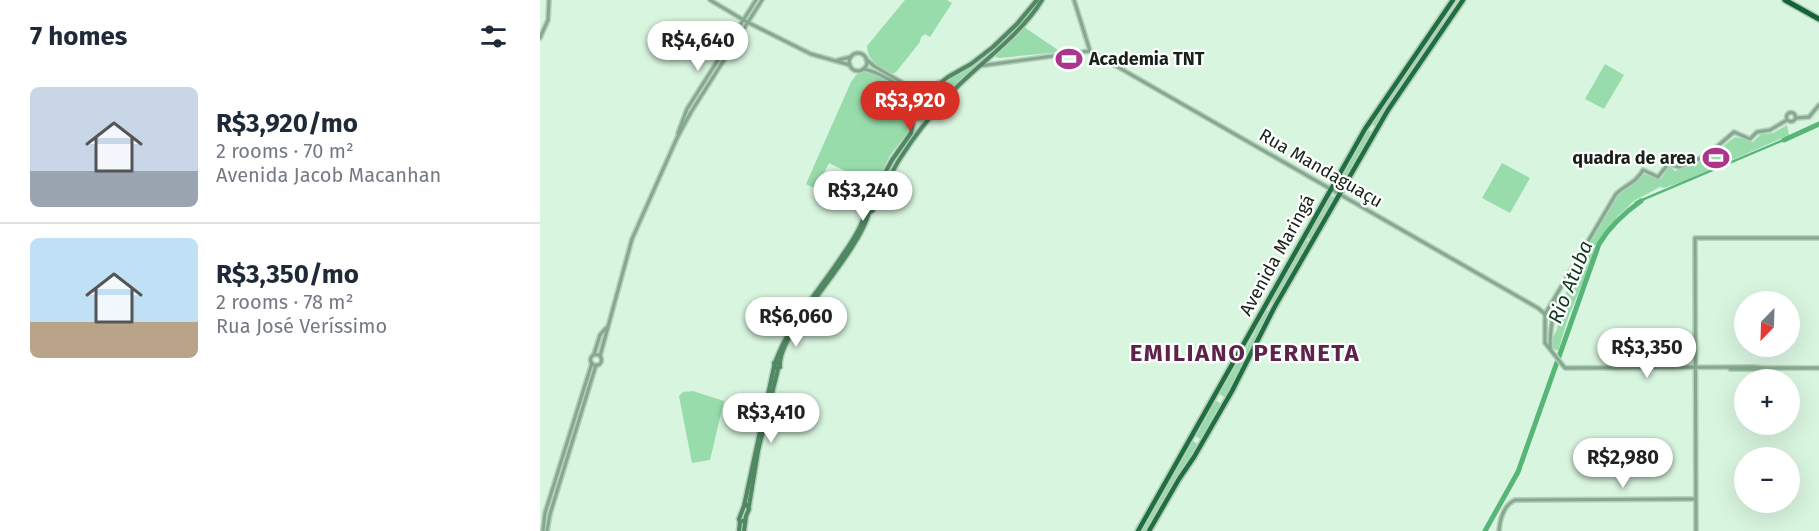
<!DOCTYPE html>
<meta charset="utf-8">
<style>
body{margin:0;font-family:"Fira Sans",sans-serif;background:#f2f2f3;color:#1f2937;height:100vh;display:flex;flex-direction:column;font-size:22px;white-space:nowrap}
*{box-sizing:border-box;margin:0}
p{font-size:20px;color:#747a83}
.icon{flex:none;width:33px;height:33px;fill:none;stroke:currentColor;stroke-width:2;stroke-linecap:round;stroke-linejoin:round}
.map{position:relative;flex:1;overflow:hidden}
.panel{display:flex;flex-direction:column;background:#fff;width:540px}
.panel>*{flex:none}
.needle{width:39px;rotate:203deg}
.buttons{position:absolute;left:1194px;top:291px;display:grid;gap:12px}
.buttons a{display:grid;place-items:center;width:66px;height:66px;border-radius:50%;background:#fff;box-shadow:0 6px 24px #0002;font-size:30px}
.price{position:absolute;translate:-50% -51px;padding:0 14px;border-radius:21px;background:#fff;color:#222;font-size:20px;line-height:39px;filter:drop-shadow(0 2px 3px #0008)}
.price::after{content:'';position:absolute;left:50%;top:36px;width:18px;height:14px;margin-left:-9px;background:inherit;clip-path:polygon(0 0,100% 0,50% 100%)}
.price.selected{background:#d93025;color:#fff}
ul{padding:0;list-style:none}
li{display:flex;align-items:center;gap:18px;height:150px;padding:0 30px}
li+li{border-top:2px solid #e0e1e3}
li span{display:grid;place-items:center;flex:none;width:168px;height:120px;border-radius:9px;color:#555}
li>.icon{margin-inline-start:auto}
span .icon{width:72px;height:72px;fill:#fffc;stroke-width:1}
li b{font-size:26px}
h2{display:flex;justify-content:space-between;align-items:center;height:72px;padding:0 30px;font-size:26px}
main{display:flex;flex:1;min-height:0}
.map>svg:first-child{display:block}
.green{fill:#98dcac}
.water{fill:#58b578}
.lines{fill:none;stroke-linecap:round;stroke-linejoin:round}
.river{stroke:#58b578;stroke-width:5}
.tertiary-casing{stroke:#b5cfbc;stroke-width:6}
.secondary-casing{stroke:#b5cfbc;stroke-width:7}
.primary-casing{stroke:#b5cfbc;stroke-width:8}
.trunk-casing{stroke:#b5cfbc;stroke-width:8}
.tertiary{stroke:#84a98e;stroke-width:3}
.secondary{stroke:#4f8861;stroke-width:4}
.primary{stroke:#206f40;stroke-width:4.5}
.trunk{stroke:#126336;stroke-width:5}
.labels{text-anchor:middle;stroke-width:4.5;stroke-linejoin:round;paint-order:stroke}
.poi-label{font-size:18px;font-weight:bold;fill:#17221a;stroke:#fff;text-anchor:start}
.street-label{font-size:18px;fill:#17221a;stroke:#fff}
.water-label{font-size:20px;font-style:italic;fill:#10371f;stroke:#fff}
.district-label{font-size:24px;font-weight:bold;letter-spacing:1.5px;fill:#5d234c;stroke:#fff}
</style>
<main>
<section class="panel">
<h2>7 homes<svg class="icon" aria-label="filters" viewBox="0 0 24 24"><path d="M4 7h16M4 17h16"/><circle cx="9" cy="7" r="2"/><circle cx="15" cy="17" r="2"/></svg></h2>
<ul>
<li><span style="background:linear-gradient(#c9d6e8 70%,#9aa5b1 0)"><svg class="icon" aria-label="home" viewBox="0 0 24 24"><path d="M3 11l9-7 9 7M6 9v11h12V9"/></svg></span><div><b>R$3,920/mo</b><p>2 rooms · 70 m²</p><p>Avenida Jacob Macanhan</p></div></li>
<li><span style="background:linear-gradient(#bfe0f5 70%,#b9a48a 0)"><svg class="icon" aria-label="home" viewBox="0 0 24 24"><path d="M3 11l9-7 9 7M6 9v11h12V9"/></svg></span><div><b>R$3,350/mo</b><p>2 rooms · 78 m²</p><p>Rua José Veríssimo</p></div></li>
</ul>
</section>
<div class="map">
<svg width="1279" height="531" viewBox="0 0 1279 531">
<rect width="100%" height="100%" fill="#d8f5df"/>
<g class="green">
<path d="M365,0H407L412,3L390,37L385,34L381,37L380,42L356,72L352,74C339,66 328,62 327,46Z"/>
<path d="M499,0C497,17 428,74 411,92L408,85L402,83C440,62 476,37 499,0Z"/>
<path d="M899,23L903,25L854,95L835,127L831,123Z"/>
<path d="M484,27L521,52L459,58L456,57V54Z"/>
<path d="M1065,64L1084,75L1064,109L1045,99Z"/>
<path d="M324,72L334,74L375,99L367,133L349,157L335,186L289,163L276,189L266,184L311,82L316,75Z"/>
<path d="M400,86L405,88L407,96L385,122H379L376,120L377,115Z"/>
<path d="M1247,125L1249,135L1144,181L1124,188L1120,187L1094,201L1077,217L1055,246L1051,263L1028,318L1018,351L1012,348L1011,342L1017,329L1023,299L1032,280L1029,278C1042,251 1057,223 1075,199C1084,189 1096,185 1103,174L1121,179L1129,166L1135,171L1169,157L1195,137L1213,142L1221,134L1233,133Z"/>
<path d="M827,128L832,133L800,189L794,186Z"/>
<path d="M962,163L990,178L970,213L942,198Z"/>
<path d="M789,194L795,198L771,238H767L766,236Z"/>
<path d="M764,239L769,242L735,303L730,300Z"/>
<path d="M724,309L729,312L686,398L679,394L714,335Z"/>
<path d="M153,391L184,401L170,460L152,463L139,396L143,392Z"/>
<path d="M675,401L679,402L681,406L662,439L658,438L655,435Z"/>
<path d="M653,441L659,445C643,474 620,500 607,531H601Z"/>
</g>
<path class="water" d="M1250,136L1249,139L1105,200L1097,205L1094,202Z"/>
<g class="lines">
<g class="river">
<path d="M1244,140L1279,124"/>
<path d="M945,531L978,472L1059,244C1070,226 1084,213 1101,201"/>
</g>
<g class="tertiary-casing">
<g id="tertiary">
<path d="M170,0L207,22L271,54L310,65"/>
<path d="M534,0L550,51"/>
<path d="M0,38L8,20L9,0"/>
<path d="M550,51L998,308L1005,314"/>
<circle cx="318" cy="62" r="9"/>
<path d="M326,59L334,66L380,93L392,89"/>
<path d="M298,60L311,57"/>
<path d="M439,66L550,51"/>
<path d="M323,69C338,71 374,92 381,105"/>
<circle cx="1251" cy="117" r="4.5"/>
<path d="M1256,118L1269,117L1279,105"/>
<path d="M138,133L147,109L216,0"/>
<path d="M1011,350C1008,341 1014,308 1017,298"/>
<path d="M54,354L60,335L66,328"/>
<circle cx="56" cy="360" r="5.5"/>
<path d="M60,356L92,239L137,138L151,112L222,0"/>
<path d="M1226,368L1213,367L1025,368L1005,343V314L1076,194C1086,184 1095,184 1103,170L1118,177L1128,164L1139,167L1166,156L1194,132L1210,139L1217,132L1230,130L1247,120"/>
<path d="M1226,368H1279"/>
<path d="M1190,369H1220"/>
<path d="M3,531L5,513L52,363"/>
<path d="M7,531L10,514L56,365"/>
<path d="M959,531C960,519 964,505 975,500L1155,499"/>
<path d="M1156,531L1155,238H1279"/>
</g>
</g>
<g class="secondary-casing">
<g id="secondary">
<path d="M399,83L405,86L409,95"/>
<path d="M329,202L352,160L371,133L374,116L394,88L408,77L431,64L453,47L477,24L497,0"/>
<circle cx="329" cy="207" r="5"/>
<path d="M333,204C344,191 351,172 361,157C375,135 392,114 409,95C437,65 481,35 502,0"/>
<path d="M235,363C249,323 279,291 302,256C312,242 322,227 326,211"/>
<path d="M239,363H234L235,368L240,367C236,333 318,257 329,212"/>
<path d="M209,506L218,451L238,369"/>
<path d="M205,520L200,522L199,519L204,506L234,367"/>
<path d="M199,531L200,522"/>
<path d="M204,531L206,516L209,509L207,505"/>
</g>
</g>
<g class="primary-casing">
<g id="primary">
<path d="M598,531L825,129L913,0"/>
<path d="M609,531L639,479L654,457L692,391L734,308L848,110L923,0"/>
</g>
</g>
<g class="trunk-casing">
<path id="trunk" d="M1245,0L1279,19"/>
</g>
<use href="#tertiary" class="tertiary"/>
<use href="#secondary" class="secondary"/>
<use href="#primary" class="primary"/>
<use href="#trunk" class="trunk"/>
</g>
<defs>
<g id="stadium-bare" transform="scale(2.07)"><path d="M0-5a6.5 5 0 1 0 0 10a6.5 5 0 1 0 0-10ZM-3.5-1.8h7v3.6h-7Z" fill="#ac358c" stroke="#fff" stroke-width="2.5" paint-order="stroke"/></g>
</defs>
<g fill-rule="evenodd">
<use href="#stadium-bare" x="529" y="59"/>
<use href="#stadium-bare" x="1176" y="158"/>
</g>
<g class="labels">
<g class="poi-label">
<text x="549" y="65">Academia TNT</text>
<text x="1156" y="164" text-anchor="end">quadra de area</text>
</g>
<g class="street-label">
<text transform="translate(781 168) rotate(30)" y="6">Rua Mandaguaçu</text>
<text transform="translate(737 255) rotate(-61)" y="6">Avenida Maringá</text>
</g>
<g class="water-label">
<text transform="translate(1030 282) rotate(-68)" y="7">Rio Atuba</text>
</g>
<g class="district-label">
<text x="705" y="361">EMILIANO PERNETA</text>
</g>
</g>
</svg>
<div class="buttons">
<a><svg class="needle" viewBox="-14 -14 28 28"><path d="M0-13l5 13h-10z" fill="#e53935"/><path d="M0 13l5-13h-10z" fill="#747a83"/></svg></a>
<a>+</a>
<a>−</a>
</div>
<b class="price" style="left:158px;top:72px">R$4,640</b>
<b class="price selected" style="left:370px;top:132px">R$3,920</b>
<b class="price" style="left:323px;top:222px">R$3,240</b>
<b class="price" style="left:256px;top:348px">R$6,060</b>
<b class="price" style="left:1107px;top:379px">R$3,350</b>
<b class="price" style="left:231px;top:444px">R$3,410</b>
<b class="price" style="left:1083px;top:489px">R$2,980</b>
</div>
</main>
